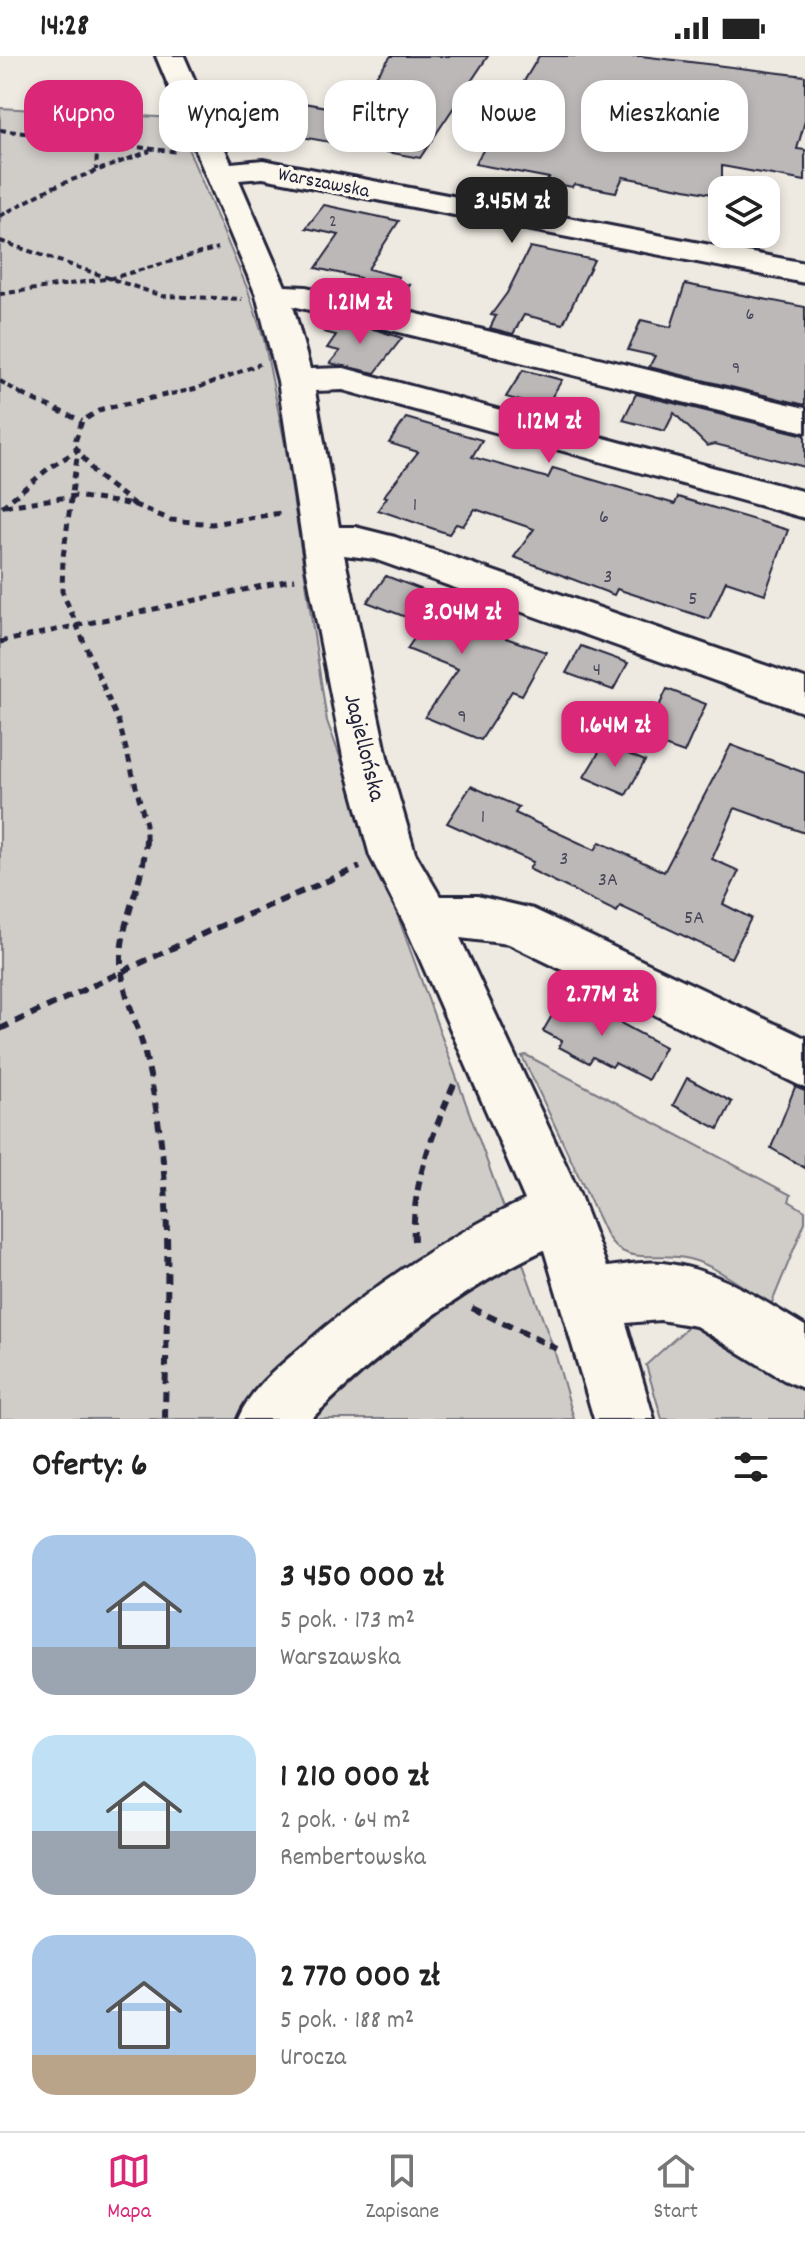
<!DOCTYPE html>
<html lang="pl">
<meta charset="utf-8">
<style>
body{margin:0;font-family:Dekko,sans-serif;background:#f6f6f6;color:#222;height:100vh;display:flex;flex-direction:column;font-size:30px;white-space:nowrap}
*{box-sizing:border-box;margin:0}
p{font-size:26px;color:#767676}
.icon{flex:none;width:44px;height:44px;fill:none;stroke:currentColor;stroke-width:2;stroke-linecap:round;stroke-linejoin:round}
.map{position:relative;height:1363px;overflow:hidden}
.details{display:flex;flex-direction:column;background:#fff;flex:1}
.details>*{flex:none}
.banner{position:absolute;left:24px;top:24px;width:758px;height:72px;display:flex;gap:16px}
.buttons{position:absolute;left:708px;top:120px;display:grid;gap:16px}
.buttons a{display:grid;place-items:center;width:72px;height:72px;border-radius:16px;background:#fff;box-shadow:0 4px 12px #0003;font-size:40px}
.price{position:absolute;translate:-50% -68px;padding:0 18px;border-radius:16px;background:#db2777;color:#fff;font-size:26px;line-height:52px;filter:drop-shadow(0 2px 4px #0008)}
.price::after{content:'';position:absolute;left:50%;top:48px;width:24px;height:18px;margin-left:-12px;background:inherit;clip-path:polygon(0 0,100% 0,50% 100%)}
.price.selected{background:#222;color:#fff}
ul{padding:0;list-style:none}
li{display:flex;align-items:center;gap:24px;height:200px;padding:0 32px}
li span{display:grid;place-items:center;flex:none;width:224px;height:160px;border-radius:24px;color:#555}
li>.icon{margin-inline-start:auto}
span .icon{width:96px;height:96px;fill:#fffc;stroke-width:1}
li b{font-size:34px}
h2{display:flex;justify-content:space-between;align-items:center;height:96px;padding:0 32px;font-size:34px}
.chip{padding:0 28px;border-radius:24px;background:#fff;box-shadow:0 4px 12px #0003;font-size:28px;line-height:72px}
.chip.selected{background:#db2777;color:#fff}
.status{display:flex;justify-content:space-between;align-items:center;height:56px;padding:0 40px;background:#fff;direction:ltr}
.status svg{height:22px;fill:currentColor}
.dock{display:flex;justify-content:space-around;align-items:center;height:112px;border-top:2px solid #e0e0e0;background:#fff;font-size:22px;color:#767676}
.dock a{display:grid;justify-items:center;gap:4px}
.dock .selected{color:#db2777}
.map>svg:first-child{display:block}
.green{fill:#d0cdc9;stroke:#797882;stroke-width:2}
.building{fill:#bcb8b8;stroke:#22223b;stroke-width:2}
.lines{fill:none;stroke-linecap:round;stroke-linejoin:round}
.minor-casing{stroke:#22223b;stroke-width:6}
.path-far2{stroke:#22223b;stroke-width:4;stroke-dasharray:6 4;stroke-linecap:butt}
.path-far1{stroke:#22223b;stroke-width:5;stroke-dasharray:7 6;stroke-linecap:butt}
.path{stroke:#22223b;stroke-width:6;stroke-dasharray:10 7;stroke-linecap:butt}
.minor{fill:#fbf7ec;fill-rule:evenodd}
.labels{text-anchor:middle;stroke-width:7;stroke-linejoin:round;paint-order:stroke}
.far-number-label{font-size:18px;fill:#48485a}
.far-street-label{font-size:20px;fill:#22223b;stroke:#fbf7ec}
.number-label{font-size:20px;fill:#48485a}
.street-label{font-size:24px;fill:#22223b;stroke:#fbf7ec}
</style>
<div class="status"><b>14:28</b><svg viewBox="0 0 49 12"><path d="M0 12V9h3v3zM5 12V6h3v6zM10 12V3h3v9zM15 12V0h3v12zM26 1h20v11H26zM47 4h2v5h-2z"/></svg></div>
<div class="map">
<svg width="805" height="1363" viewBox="0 0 805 1363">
<rect width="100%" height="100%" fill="#eeeae2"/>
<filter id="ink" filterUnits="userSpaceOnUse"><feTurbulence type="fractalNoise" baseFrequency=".0125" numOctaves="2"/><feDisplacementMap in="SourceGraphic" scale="16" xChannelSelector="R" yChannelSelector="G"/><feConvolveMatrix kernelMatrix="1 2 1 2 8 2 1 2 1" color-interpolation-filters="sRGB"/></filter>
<g filter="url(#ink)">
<g class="green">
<path d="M0,52L175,62L248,234L264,284L285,388L327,665L505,1155L247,1363H0Z"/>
<path d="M526,999L791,1139L789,1145L805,1155V1166L771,1249C746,1234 718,1210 689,1203C658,1194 625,1213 606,1178L522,1000Z"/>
<path d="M519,1197L555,1297L574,1363H279Z"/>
<path d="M690,1269L748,1303L805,1331V1363H662L646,1309Z"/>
</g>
<g class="building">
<path d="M391,0H488L420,102L257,73L253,79L231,66L223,49L234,32L286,37L281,43L350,55Z"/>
<path d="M539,0H641L805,20V65L797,93L805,94V125L722,110V140L623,121L616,136L574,128L572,131L546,126L549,122L475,108Z"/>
<path d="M324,149L399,165L368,213L399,221L396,226L410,229L395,250L349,238L360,222L316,212L339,179L306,172Z"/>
<path d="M530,191L594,204L563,268L524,259L513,278L490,272L496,260L491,259L507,237Z"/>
<path d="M685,228L805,251V349L649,311L655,300L628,294L641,264L671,271Z"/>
<path d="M332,263L377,274L402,282L375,317L338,309L330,307L340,295L327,292L336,279L324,276Z"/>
<path d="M523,314L562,324L545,352L506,341Z"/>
<path d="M636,338L805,379V411L715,388L707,390L674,357L665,375L623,364Z"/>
<path d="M406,362L482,384L472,401L548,422L553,412L675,448L678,441L788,474L765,538L726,525L709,563L617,533L614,539L514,501L534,473L475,453L463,470L456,468L449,478L378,454L387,441L384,440L418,396L389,387Z"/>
<path d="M386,520L489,559L480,573L546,596L522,639L512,635L481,684L425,661L458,613L407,593L424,568L367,546Z"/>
<path d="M581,590L628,607L613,634L566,617Z"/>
<path d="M667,633L706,648L684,697L644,683Z"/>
<path d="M604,688L645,705L626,739L584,721Z"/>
<path d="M731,689L805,717V777L735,752L712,803L739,815L723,848L751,862L731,902L620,850L617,856L529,813L533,806L447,767L471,730L519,751L515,757L595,794L600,786L664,816Z"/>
<path d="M565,937L665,991L648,1024L615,1007L612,1011L593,1001L589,1007L559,991L562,985L543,975Z"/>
<path d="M687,1022L732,1046L718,1073L673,1049Z"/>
<path d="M795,1031L805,1035V1112L771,1092Z"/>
</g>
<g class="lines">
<g class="minor-casing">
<path id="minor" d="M156,0H184L231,107L263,104L805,207V227L263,122L239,124L285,230L306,231L805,352V376L293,250L310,313L344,312L805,436V462L343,334L315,335L339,471H355L395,481L805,623V657L374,503L344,499L387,701L415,797L440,840H477L533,853L805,982V1032L509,888L460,882L579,1137L607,1211C625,1209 645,1205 663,1207C717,1213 759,1242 805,1270V1333L784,1324L696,1270L660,1264L626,1267L654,1363H594L544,1194C457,1235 380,1296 311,1363H238C250,1334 273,1316 297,1295C366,1234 441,1183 525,1144L405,869L370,800L343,701L307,516L278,325L256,239Z"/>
</g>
<g class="path-far2">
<path d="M0,74L178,96"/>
<path d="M86,85L97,97L96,114"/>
<path d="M0,160L53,131L150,95"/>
<path d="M0,185L162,240L242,243"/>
<path d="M0,238L112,222L218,192"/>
<path d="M0,325L25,340"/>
<path d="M161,340L195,333L260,308"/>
</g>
<g class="path-far1">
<path d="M21,338L82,365"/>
<path d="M135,449L96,419L74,389L82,365L102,353L170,338"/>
<path d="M5,450L75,440L135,449L171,464L212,468L281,457"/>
<path d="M2,451L49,412L78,394L63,501L62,535L119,667L146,768V784"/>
<path d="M0,586L295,523"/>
</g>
<g class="path">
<path d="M146,782C145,825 120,864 121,906C122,936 137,966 144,994C151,1021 156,1050 160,1078C172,1171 166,1269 165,1363"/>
<path d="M0,973L209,875L360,811"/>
<path d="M414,1185C411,1129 433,1077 455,1026"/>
<path d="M472,1252L557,1293"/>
</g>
<use href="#minor" class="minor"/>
</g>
</g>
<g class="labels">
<g class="far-number-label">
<text x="333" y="170">2</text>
<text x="750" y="263">6</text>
<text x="736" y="317">9</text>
</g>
<g class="far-street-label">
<text transform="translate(324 125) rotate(11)" y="7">Warszawska</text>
</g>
<g class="number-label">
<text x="415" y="454">1</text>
<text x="604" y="466">6</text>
<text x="608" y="526">3</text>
<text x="693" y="548">5</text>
<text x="597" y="619">4</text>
<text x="462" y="666">9</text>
<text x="483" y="766">1</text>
<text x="564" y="808">3</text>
<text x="608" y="829">3A</text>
<text x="694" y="867">5A</text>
</g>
<g class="street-label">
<text transform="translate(366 691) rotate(76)" y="8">Jagiellońska</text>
</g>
</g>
</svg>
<div class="buttons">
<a><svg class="icon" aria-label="layers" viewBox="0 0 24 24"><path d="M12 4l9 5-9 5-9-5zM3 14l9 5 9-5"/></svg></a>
</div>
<b class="price selected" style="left:512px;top:189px">3.45M zł</b>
<b class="price" style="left:360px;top:290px">1.21M zł</b>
<b class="price" style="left:549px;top:409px">1.12M zł</b>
<b class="price" style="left:462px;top:600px">3.04M zł</b>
<b class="price" style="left:615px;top:713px">1.64M zł</b>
<b class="price" style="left:602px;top:982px">2.77M zł</b>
<div class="banner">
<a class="chip selected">Kupno</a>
<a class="chip">Wynajem</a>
<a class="chip">Filtry</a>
<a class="chip">Nowe</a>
<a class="chip">Mieszkanie</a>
</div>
</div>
<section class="details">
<h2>Oferty: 6<svg class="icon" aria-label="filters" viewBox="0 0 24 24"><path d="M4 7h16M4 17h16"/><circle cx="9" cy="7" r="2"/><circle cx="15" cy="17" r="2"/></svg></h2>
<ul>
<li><span style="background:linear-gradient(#a9c7e8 70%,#9aa5b1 0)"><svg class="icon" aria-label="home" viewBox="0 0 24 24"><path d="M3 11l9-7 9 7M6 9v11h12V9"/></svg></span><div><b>3 450 000 zł</b><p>5 pok. · 173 m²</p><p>Warszawska</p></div></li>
<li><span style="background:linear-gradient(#bfe0f5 60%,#9aa5b1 0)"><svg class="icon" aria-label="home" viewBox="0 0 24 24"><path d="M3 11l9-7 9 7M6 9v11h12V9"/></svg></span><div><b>1 210 000 zł</b><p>2 pok. · 64 m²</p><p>Rembertowska</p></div></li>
<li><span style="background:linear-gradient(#a9c7e8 75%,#b9a48a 0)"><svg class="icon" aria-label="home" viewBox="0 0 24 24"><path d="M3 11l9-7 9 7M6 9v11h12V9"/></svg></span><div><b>2 770 000 zł</b><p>5 pok. · 188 m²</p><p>Urocza</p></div></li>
</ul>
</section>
<nav class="dock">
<a class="selected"><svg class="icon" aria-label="map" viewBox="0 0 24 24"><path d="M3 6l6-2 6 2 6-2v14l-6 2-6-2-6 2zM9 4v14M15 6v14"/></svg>Mapa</a>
<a><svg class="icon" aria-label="saved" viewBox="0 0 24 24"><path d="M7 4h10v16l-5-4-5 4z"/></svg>Zapisane</a>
<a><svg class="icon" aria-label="home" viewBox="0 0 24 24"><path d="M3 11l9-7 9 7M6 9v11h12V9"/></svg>Start</a>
</nav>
